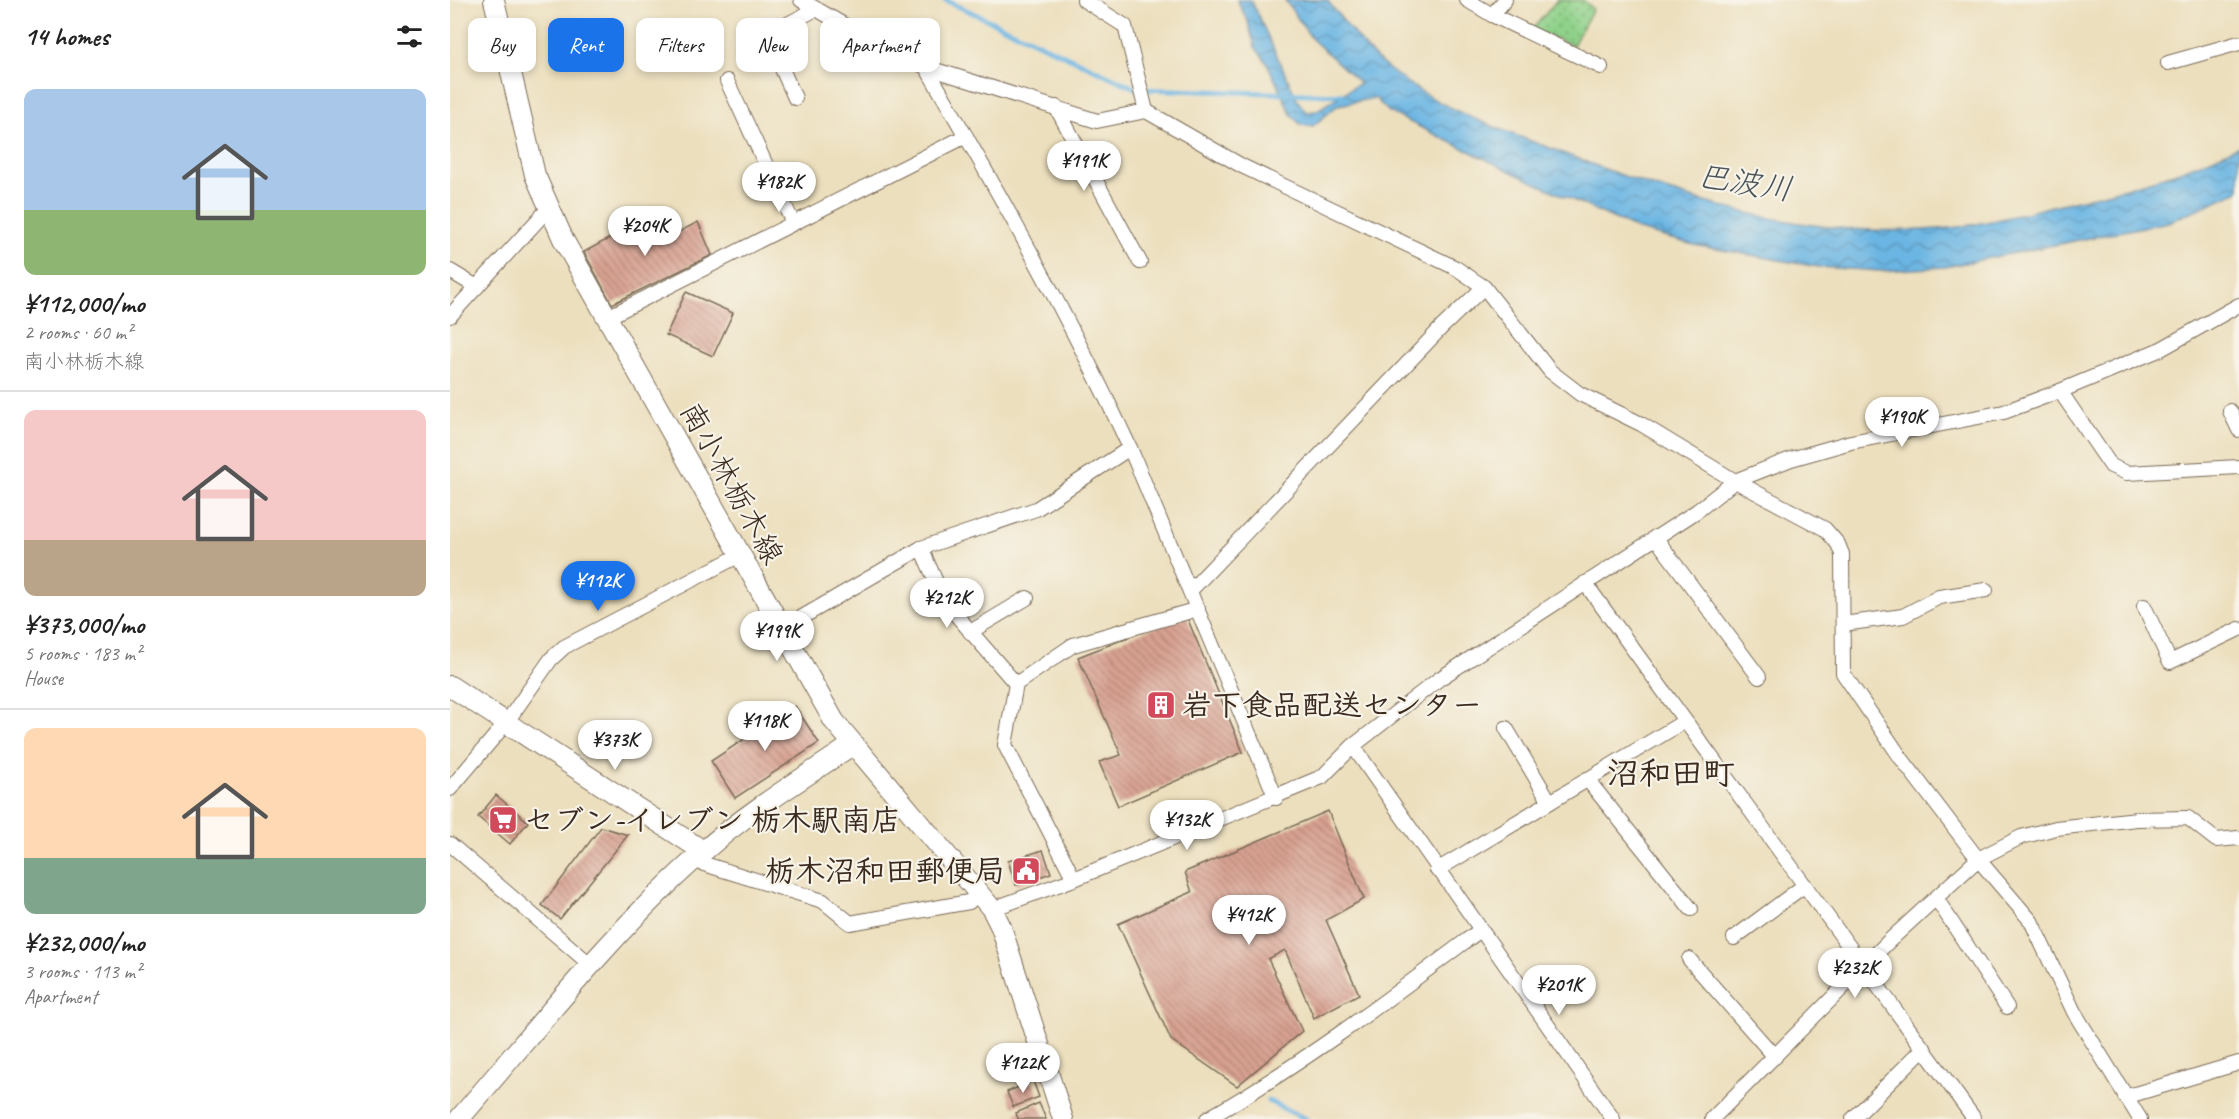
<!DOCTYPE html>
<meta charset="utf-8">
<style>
body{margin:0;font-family:Caveat,"Klee One",sans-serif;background:#f2f2f2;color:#222;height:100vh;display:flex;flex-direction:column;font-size:22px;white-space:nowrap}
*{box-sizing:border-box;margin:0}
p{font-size:20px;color:#767676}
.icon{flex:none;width:33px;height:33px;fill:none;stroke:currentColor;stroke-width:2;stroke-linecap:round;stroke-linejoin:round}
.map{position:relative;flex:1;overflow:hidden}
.panel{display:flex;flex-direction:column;background:#fff;width:450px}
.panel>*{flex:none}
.top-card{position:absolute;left:18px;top:18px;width:570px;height:54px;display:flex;gap:12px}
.price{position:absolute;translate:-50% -51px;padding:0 14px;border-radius:21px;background:#fff;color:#222;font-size:20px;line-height:39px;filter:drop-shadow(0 2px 3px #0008)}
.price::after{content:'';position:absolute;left:50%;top:36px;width:18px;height:14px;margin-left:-9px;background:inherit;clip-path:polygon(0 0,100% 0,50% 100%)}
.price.current{background:#1a73e8;color:#fff}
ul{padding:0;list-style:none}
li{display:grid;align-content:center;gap:12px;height:318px;padding:0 24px}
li+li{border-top:2px solid #e0e0e0}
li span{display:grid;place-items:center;height:186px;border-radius:12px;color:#555}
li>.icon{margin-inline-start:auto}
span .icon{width:108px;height:108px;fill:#fffc;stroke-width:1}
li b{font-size:26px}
h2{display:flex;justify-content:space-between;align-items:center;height:72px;padding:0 24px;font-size:26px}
.tag{padding:0 21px;border-radius:12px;background:#fff;box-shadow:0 3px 9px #0003;font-size:21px;line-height:54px}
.tag.current{background:#1a73e8;color:#fff}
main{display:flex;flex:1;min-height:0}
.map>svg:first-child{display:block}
.park{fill:url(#park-dots);stroke:#657e54;stroke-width:1.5}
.water{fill:url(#water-waves);stroke:#537080;stroke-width:1.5}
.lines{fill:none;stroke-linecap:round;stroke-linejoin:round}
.stream{stroke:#6bb5e3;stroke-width:5}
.building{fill:url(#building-back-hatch)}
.street-casing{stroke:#796956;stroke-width:16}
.secondary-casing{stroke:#796956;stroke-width:22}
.street{stroke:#fff;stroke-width:14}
.secondary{stroke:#fff;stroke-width:20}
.labels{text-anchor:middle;stroke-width:4.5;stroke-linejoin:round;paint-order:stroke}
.street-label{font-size:30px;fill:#3b2a1e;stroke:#f7f3e8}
.poi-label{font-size:30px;font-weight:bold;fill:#3b2a1e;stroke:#f7f3e8;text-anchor:start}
.water-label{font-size:32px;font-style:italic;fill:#495459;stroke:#f7f3e8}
.neighbourhood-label{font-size:32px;font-weight:bold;fill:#3b2a1e;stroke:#f7f3e8}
</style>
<main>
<section class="panel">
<h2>14 homes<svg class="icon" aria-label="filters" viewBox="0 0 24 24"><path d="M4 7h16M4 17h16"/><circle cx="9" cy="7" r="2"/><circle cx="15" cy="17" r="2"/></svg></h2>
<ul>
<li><span style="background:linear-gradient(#a9c7e8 65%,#8fb573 0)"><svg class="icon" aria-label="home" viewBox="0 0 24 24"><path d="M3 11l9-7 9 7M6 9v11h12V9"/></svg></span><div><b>¥112,000/mo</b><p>2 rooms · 60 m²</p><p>南小林栃木線</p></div></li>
<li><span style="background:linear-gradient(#f6c9c9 70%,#b9a48a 0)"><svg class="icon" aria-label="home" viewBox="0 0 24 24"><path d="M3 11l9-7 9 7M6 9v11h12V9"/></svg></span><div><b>¥373,000/mo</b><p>5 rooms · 183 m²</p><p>House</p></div></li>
<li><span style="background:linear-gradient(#ffd9b3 70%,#7fa58c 0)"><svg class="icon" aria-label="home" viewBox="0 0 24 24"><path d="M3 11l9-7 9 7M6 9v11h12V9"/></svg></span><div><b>¥232,000/mo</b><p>3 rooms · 113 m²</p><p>Apartment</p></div></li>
</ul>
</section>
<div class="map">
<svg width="1789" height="1119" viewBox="0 0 1789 1119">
<defs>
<pattern id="park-dots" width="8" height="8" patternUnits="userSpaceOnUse" patternTransform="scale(1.5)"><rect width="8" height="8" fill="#8fd18a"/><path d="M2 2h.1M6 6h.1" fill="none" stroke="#76aa70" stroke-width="1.8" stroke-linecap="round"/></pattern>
<pattern id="water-waves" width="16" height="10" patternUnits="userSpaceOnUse" patternTransform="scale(1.5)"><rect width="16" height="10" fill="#6bb5e3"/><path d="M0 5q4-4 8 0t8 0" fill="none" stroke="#5993b7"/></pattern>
<pattern id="building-back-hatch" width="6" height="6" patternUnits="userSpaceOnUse" patternTransform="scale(1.5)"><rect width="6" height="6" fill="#d8a191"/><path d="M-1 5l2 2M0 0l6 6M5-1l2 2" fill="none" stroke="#b08376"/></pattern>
</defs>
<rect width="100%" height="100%" fill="#f7f3e8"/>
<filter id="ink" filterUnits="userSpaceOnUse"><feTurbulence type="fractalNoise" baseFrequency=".0167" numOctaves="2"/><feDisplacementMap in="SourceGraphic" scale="12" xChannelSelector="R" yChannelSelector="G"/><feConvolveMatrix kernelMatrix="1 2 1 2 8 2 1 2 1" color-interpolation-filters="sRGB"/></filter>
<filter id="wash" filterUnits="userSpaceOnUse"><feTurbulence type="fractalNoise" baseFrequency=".008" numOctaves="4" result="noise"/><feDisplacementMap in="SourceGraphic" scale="24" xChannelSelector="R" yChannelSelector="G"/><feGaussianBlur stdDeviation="1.35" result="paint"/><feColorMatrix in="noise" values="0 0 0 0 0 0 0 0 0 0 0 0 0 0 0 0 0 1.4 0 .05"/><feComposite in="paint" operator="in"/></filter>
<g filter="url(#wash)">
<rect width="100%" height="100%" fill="#ecdfbd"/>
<path class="park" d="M1107,0H1133L1143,9L1123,45L1082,30Z"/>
<path class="water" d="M787,0H801L848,101L856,112L866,111L910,83L862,39L835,0H877C896,24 915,51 940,70C992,112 1057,131 1118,155C1237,202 1359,239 1489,229C1531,226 1574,213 1615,203C1676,189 1733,174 1789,146V191L1718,222L1495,267L1431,271L1369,267L1244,245L1189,230L1068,175L939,112L925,98L888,105L863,126L851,125L841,114L817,63L805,47L798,22Z"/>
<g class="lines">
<g class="stream">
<path d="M495,0L687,89L893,95"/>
<path d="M818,1101L856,1119"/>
</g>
</g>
<g id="blocks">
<g class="building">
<path d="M201,216L213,240L248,222L262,255L162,304L134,252Z"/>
<path d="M236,292L283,313L263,356L216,335Z"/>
<path d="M736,615L793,752L668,806L649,762L671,755L628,657Z"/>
<path d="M345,706L369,743L285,798L261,761Z"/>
<path d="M46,795L78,822L60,844L28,817Z"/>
<path d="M878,811L914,899L876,920L909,994L864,1018L835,950L818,959L852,1031L787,1086L721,1040L668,924L742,892L735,872Z"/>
<path d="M151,827L178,835L110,919L92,905Z"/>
<path d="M593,850L601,873L566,885L558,861Z"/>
<path d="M583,1081L589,1097L563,1107L557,1092Z"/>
<path d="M589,1103L596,1119H568L566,1113Z"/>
</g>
</g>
</g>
<g filter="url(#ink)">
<use href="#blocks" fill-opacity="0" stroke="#796956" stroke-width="1.5"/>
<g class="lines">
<g class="street-casing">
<g id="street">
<path d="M351,0L430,46L476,67L647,121L696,111L792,166L1006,268L1034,287L1100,371L1130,394L1191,424L1285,481L1375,529L1388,544L1392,554L1393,673L1451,758L1528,859L1581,921L1624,1012L1690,1119"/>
<path d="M634,0L675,26L696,111"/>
<path d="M1017,0L1042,15L1151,67"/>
<path d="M1042,15L1055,0"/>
<path d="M1718,63L1789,43"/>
<path d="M476,67C548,191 619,317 680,448L826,798"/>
<path d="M277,81L343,223"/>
<path d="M345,98L317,35L366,9"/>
<path d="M606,107L690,262"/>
<path d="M0,271L27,287"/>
<path d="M0,316L98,209"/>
<path d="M156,318L516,136"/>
<path d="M1610,391L1661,466L1677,473L1789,467"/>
<path d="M1780,411L1789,430"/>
<path d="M1205,537L1309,677"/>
<path d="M471,548L495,602L566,684"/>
<path d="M1135,583L1523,1117"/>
<path d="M740,591L992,327L1034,287"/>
<path d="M1694,606L1720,662L1789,629"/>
<path d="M1393,624L1453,616L1489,597L1536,590"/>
<path d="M330,630L471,548L586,509L680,448"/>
<path d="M520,632L577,598"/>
<path d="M1056,728L1100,802"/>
<path d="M903,746L1163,1119"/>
<path d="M1137,779L1241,909"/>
<path d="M0,789L56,723L101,659L114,647L288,556"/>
<path d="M0,844L142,966"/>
<path d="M253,851L251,863L373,901L400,923L519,902L528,893"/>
<path d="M987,870L1235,721"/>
<path d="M624,879L555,745L566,684L623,645L748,609"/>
<path d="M1486,898L1557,1007"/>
<path d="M542,909L624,879L872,777L903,746L989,679L1247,511L1285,481L1341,459L1401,442L1554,412L1610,391L1711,349L1789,305"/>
<path d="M1284,938L1355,885"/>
<path d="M1239,959L1325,1057"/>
<path d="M1675,1097L1789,1063"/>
<path d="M757,1119C853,1064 941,997 1029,931"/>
<path d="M1262,1119L1439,941L1528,859L1571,837L1606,828L1687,819L1738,818L1766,840L1789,838"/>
<path d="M1403,1119L1474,1048"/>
</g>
</g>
<g class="secondary-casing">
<g id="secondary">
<path d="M44,0L85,175L114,241L384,721L542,909L551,927L613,1119"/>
<path d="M0,686L253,851"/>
<path d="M9,1119C86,1030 165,928 254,851C299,811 352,779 402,745"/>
</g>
</g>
<use href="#street" class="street"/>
<use href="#secondary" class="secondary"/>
</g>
</g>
<defs>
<g id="building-square" transform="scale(1.5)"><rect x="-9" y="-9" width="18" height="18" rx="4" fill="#d1495b" stroke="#f7f3e8"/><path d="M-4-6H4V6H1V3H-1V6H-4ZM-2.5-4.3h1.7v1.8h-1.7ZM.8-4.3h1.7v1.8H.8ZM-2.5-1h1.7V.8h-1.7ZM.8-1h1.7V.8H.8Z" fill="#fff"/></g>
<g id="supermarket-square" transform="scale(1.5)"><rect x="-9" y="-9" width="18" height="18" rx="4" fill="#d1495b" stroke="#f7f3e8"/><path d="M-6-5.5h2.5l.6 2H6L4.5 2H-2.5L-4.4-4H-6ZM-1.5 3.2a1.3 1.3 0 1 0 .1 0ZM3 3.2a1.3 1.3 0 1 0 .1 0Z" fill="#fff"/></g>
<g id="civic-square" transform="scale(1.5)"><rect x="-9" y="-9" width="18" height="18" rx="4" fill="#d1495b" stroke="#f7f3e8"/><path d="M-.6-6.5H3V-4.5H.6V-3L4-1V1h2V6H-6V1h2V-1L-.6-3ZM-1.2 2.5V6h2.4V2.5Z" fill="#fff"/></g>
</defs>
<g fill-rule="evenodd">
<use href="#building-square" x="711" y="705"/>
<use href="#supermarket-square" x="53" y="820"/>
<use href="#civic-square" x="576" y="871"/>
</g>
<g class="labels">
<g class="street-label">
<text transform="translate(282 483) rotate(61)" y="10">南小林栃木線</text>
</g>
<g class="poi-label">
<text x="732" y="715">岩下食品配送センター</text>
<text x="74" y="830">セブン-イレブン 栃木駅南店</text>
<text x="555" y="881" text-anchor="end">栃木沼和田郵便局</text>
</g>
<g class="water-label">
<text transform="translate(1295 182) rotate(9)" y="11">巴波川</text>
</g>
<g class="neighbourhood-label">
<text x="1221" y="784">沼和田町</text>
</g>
</g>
</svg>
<b class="price" style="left:634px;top:192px">¥191K</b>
<b class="price" style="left:329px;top:213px">¥182K</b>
<b class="price" style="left:195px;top:257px">¥204K</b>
<b class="price" style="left:1452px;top:448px">¥190K</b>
<b class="price current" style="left:148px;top:612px">¥112K</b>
<b class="price" style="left:497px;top:629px">¥212K</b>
<b class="price" style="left:327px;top:662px">¥199K</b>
<b class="price" style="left:315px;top:752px">¥118K</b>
<b class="price" style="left:165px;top:771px">¥373K</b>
<b class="price" style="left:737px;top:851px">¥132K</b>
<b class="price" style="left:799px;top:946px">¥412K</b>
<b class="price" style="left:1405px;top:999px">¥232K</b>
<b class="price" style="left:1109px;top:1016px">¥201K</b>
<b class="price" style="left:573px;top:1094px">¥122K</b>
<div class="top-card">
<a class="tag">Buy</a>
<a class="tag current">Rent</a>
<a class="tag">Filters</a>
<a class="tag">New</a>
<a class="tag">Apartment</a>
</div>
</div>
</main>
